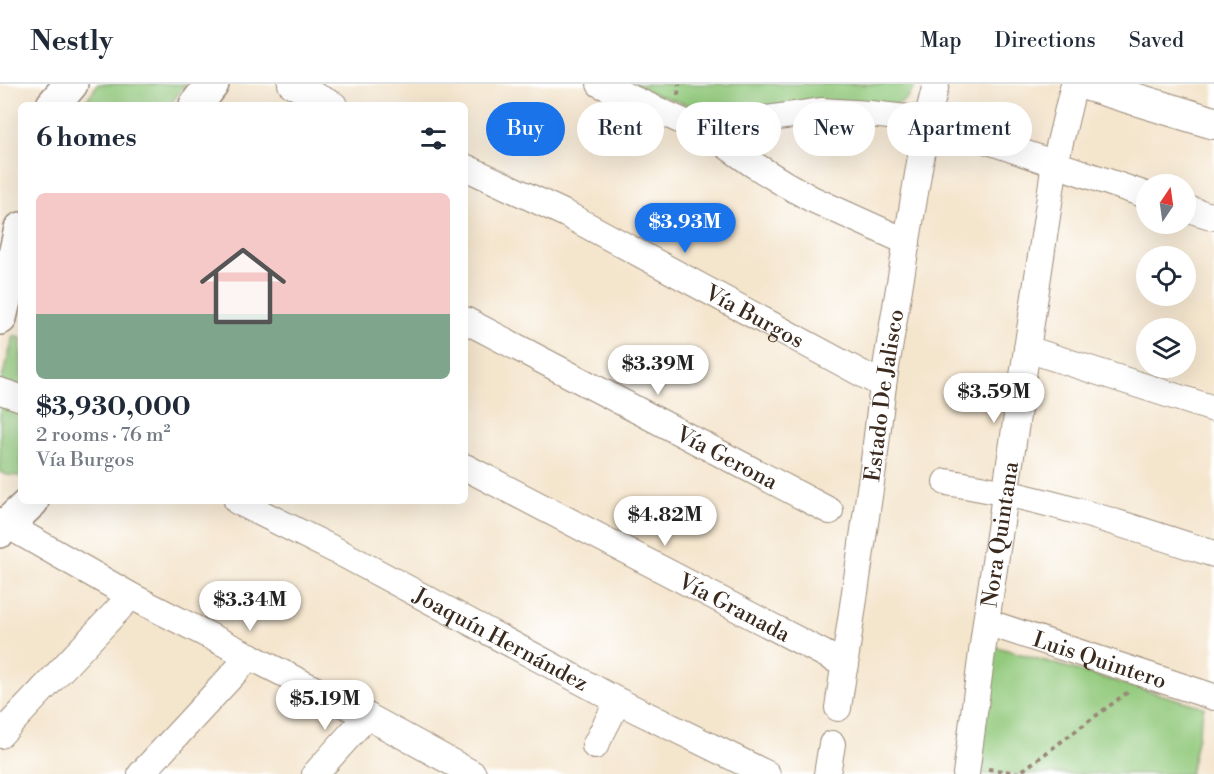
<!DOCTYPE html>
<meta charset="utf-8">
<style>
body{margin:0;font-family:"Libre Bodoni",serif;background:#f6f6f7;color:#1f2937;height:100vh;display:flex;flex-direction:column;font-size:22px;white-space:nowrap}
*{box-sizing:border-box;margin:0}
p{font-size:20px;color:#747a83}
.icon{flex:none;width:33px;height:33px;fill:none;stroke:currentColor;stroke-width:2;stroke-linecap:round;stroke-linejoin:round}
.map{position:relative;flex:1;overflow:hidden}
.sheet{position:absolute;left:18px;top:18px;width:450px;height:402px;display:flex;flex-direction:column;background:#fff;border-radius:9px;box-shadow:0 6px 24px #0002}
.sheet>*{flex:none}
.guide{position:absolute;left:486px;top:18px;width:570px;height:54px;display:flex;gap:12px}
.needle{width:39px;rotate:13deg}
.fabs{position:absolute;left:1136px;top:90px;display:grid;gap:12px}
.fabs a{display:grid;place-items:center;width:60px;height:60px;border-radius:50%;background:#fff;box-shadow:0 6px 24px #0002;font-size:30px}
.price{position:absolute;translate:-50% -51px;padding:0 14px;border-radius:21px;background:#fff;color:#222;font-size:20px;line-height:39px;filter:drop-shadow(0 2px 3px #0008)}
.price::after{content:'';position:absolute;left:50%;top:36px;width:18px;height:14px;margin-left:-9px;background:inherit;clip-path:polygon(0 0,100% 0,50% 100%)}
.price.active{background:#1a73e8;color:#fff}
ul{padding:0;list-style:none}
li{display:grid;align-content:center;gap:12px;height:318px;padding:0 18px}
li span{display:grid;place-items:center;height:186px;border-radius:9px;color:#555}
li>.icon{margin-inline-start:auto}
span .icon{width:108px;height:108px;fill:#fffc;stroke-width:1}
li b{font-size:26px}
h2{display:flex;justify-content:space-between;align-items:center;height:72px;padding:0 18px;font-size:26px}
.pill{padding:0 21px;border-radius:27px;background:#fff;box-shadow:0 6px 24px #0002;font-size:21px;line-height:54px}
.pill.active{background:#1a73e8;color:#fff}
header{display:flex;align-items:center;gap:36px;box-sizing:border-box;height:84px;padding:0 30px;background:#fff;border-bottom:2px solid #e0e1e3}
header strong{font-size:28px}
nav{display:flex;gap:33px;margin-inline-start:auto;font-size:21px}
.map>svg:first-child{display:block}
.green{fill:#92c97c;stroke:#667a4d;stroke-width:1.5}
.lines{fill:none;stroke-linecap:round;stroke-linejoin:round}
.minor-casing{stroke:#988876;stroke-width:28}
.tertiary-casing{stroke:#988876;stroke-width:34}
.secondary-casing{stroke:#988876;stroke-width:36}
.path{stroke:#988876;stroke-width:4;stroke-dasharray:4.5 4.5;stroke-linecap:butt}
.minor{stroke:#fff;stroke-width:26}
.tertiary{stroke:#fff;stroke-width:32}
.secondary{stroke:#fff;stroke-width:33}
.labels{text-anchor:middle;stroke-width:4.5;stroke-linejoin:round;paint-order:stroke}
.street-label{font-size:22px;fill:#3b2a1e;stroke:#fff}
</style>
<header>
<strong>Nestly</strong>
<nav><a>Map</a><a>Directions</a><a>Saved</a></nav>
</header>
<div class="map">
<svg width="1214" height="690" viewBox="0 0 1214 690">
<rect width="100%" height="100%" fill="#fff"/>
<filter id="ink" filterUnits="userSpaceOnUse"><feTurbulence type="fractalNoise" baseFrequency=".0167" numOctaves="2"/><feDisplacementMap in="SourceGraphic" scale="12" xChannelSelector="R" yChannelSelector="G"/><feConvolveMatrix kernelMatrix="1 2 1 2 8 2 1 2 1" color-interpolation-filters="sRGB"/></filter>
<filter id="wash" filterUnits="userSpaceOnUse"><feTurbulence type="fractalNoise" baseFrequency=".008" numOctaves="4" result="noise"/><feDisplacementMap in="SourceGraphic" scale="24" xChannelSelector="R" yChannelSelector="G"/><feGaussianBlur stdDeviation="1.35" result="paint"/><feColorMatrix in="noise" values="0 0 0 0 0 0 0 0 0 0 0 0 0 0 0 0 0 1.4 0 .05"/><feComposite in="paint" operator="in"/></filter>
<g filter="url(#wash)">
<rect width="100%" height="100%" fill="#f4e5cd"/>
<g class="green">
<path d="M98,0H185L170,21H83Z"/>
<path d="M634,0H915C910,15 902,19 888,24L728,29L700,25L655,10Z"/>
<path d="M14,252L21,254V392L6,391L0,388V301Z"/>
<path d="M990,561L1204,623L1190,690H975Z"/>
</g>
</g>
<g filter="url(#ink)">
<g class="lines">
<g class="minor-casing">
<g id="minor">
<path d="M291,0L334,21"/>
<path d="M600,0L710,50L751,79L785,100L812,115L907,158"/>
<path d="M710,50L765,35L821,27L870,30L927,36L1146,111"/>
<path id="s1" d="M465,83L566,130L883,301"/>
<path d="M1185,124L1214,133"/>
<path id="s2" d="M465,236L830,427"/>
<path d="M1027,265L1214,325"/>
<path d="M0,307L21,314"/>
<path id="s3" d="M465,383L846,581"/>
<path d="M946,398C1038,412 1126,441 1214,470"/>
<path id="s4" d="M237,417L341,469L618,617L767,690"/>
<path d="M0,437L131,512L367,632L473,690"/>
<path id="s5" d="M986,538L1214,613"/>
<path id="s6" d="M838,624L873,385L883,301L927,36L936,0"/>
<path d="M0,651L131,512"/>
<path d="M595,662L618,617"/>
<path d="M141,690L250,572"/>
<path d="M315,690L367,632"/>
<path d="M827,690L832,660"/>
<path id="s7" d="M966,690L986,538L1055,79L1074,0"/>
</g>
</g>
<g class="tertiary-casing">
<path id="tertiary" d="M1085,0L1214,39"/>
</g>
<g class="secondary-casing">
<g id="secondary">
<path d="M53,21L71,0"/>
<path d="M196,21L212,0"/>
<path d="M0,234L21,145"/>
<path d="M0,447L32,417"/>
</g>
</g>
<g class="path">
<path d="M678,11L679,0"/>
<path d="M988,685L1019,689L1128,608"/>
</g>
<use href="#minor" class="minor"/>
<use href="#tertiary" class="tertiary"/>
<use href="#secondary" class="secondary"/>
</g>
</g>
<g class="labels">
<g class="street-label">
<text dy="8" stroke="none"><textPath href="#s1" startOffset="326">Vía Burgos</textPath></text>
<text dy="8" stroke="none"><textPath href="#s6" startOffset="316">Estado De Jalisco</textPath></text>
<text dy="8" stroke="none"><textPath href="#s2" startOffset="296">Vía Gerona</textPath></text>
<text dy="8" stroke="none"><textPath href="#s7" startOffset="242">Nora Quintana</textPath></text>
<text dy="8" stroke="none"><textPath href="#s3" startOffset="304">Vía Granada</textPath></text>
<text dy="8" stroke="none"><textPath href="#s4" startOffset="298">Joaquín Hernández</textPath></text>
<text dy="8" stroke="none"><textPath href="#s5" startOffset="120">Luis Quintero</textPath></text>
</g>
</g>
</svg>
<div class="fabs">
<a><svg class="needle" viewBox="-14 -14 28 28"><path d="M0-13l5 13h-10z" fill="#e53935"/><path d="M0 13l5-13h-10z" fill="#747a83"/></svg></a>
<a><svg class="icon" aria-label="locate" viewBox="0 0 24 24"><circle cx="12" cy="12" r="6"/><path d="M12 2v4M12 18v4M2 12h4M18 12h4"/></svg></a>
<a><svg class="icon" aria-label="layers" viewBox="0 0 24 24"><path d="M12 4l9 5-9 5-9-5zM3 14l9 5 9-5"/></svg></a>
</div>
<b class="price active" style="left:685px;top:170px">$3.93M</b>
<b class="price" style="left:658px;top:312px">$3.39M</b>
<b class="price" style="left:994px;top:340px">$3.59M</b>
<b class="price" style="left:665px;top:463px">$4.82M</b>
<b class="price" style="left:250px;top:548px">$3.34M</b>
<b class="price" style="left:325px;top:647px">$5.19M</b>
<div class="guide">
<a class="pill active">Buy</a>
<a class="pill">Rent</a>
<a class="pill">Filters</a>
<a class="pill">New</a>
<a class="pill">Apartment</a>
</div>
<section class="sheet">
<h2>6 homes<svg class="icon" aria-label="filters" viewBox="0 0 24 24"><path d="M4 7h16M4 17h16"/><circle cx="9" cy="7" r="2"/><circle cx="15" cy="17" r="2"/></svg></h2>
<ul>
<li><span style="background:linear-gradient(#f6c9c9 65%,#7fa58c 0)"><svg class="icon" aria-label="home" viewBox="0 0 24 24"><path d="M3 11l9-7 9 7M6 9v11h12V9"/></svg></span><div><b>$3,930,000</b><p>2 rooms · 76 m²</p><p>Vía Burgos</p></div></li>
</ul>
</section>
</div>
